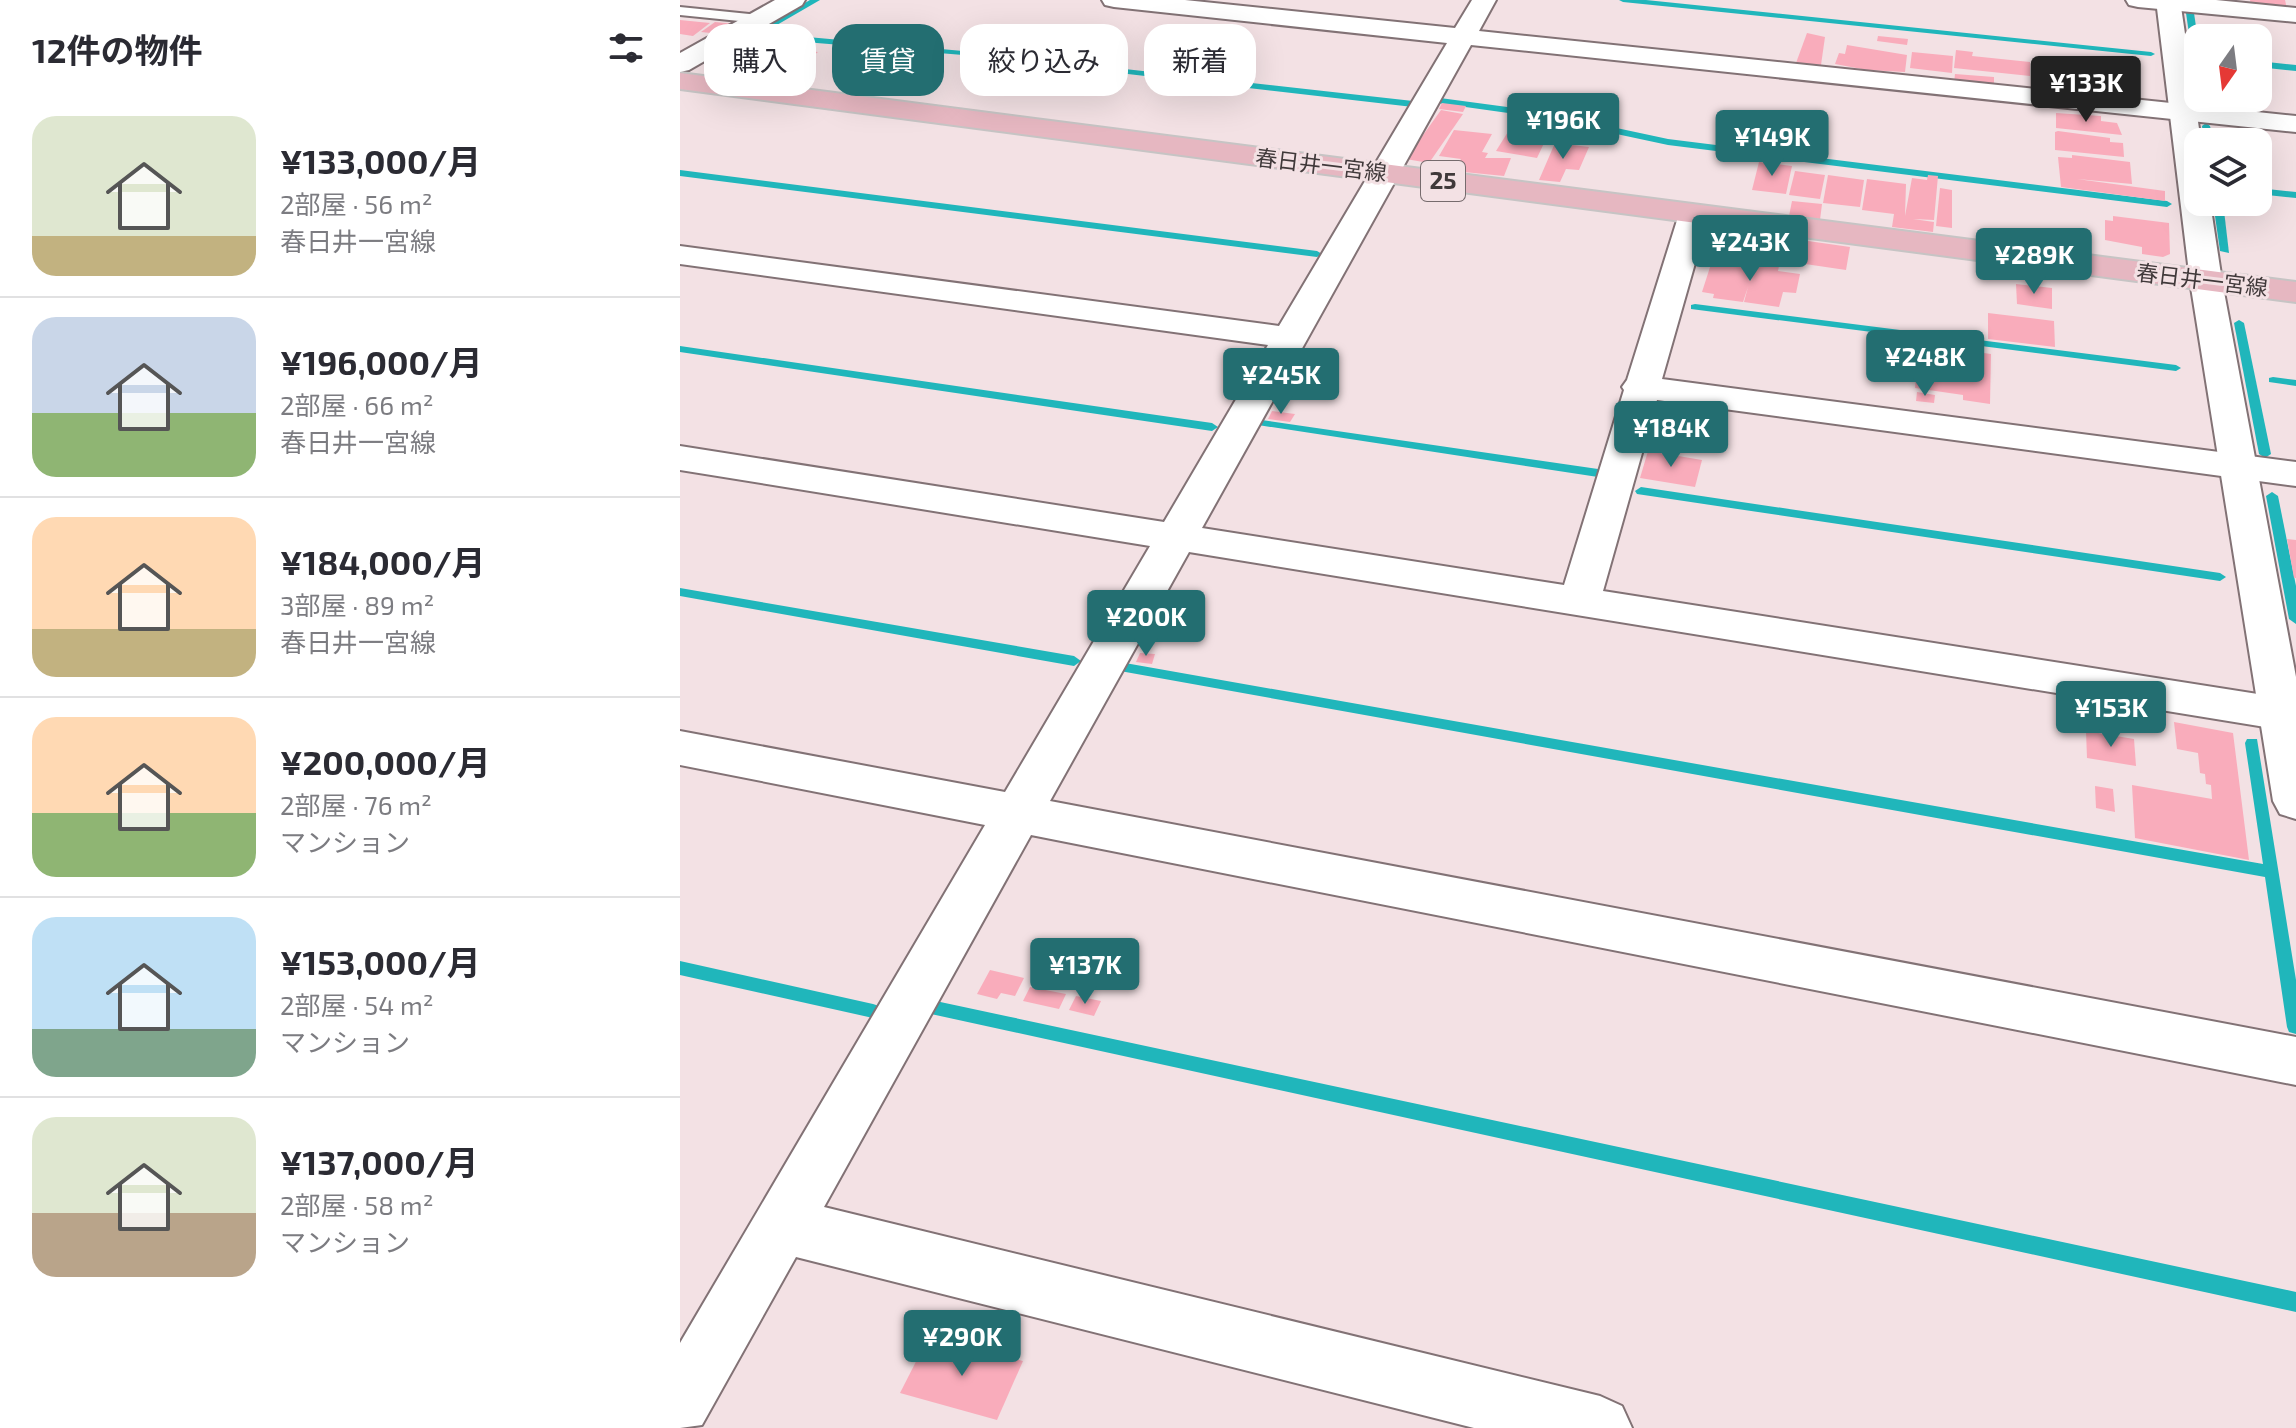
<!DOCTYPE html>
<html lang="ja">
<meta charset="utf-8">
<style>
body{margin:0;font-family:"Exo 2","Noto Sans JP",sans-serif;background:#f7f7f7;color:#2b2b33;height:100vh;display:flex;flex-direction:column;font-size:30px;white-space:nowrap}
*{box-sizing:border-box;margin:0}
p{font-size:26px;color:#7c7c81}
.icon{flex:none;width:44px;height:44px;fill:none;stroke:currentColor;stroke-width:2;stroke-linecap:round;stroke-linejoin:round}
.map{position:relative;flex:1;overflow:hidden}
.drawer{display:flex;flex-direction:column;background:#fff;width:680px}
.drawer>*{flex:none}
.top-card{position:absolute;left:24px;top:24px;width:760px;height:72px;display:flex;gap:16px}
.needle{width:52px;rotate:194deg}
.fabs{position:absolute;left:1504px;top:24px;display:grid;gap:16px}
.fabs a{display:grid;place-items:center;width:88px;height:88px;border-radius:16px;background:#fff;box-shadow:0 8px 32px #0002;font-size:40px}
.price{position:absolute;translate:-50% -68px;padding:0 18px;border-radius:8px;background:#236e71;color:#fff;font-size:26px;line-height:52px;filter:drop-shadow(0 2px 4px #0008)}
.price::after{content:'';position:absolute;left:50%;top:48px;width:24px;height:18px;margin-left:-12px;background:inherit;clip-path:polygon(0 0,100% 0,50% 100%)}
.price.on{background:#222;color:#fff}
ul{padding:0;list-style:none}
li{display:flex;align-items:center;gap:24px;height:200px;padding:0 32px}
li+li{border-top:2px solid #e1e1e2}
li span{display:grid;place-items:center;flex:none;width:224px;height:160px;border-radius:24px;color:#555}
li>.icon{margin-inline-start:auto}
span .icon{width:96px;height:96px;fill:#fffc;stroke-width:1}
li b{font-size:34px}
h2{display:flex;justify-content:space-between;align-items:center;height:96px;padding:0 32px;font-size:34px}
.pill{padding:0 28px;border-radius:24px;background:#fff;box-shadow:0 8px 32px #0002;font-size:28px;line-height:72px}
.pill.on{background:#236e71;color:#fff}
main{display:flex;flex:1;min-height:0}
.map>svg:first-child{display:block}
.lines{fill:none;stroke-linecap:round;stroke-linejoin:round}
.stream{fill:#20b6bb;fill-rule:evenodd}
.building{fill:#f9acbb}
.service-casing{stroke:#827275;stroke-width:4}
.minor-casing{stroke:#827275;stroke-width:4}
.tertiary-casing{stroke:#827275;stroke-width:4}
.primary-casing{stroke:#c6c4c4;stroke-width:4}
.service{fill:#fff;fill-rule:evenodd}
.minor{fill:#fff;fill-rule:evenodd}
.tertiary{fill:#fff;fill-rule:evenodd}
.primary{fill:#e6b7c1;fill-rule:evenodd}
.labels{text-anchor:middle;stroke-width:6;stroke-linejoin:round;paint-order:stroke}
.far-street-label{font-size:22px;fill:#40393a;stroke:#f3e1e4}
.shield{fill:#f3e1e4;stroke:#766b6d;stroke-width:2}
.shield-label{font-size:24px;font-weight:bold;fill:#40393a}
</style>
<main>
<section class="drawer">
<h2>12件の物件<svg class="icon" aria-label="filters" viewBox="0 0 24 24"><path d="M4 7h16M4 17h16"/><circle cx="9" cy="7" r="2"/><circle cx="15" cy="17" r="2"/></svg></h2>
<ul>
<li><span style="background:linear-gradient(#dfe7d0 75%,#c2b280 0)"><svg class="icon" aria-label="home" viewBox="0 0 24 24"><path d="M3 11l9-7 9 7M6 9v11h12V9"/></svg></span><div><b>¥133,000/月</b><p>2部屋 · 56 m²</p><p>春日井一宮線</p></div></li>
<li><span style="background:linear-gradient(#c9d6e8 60%,#8fb573 0)"><svg class="icon" aria-label="home" viewBox="0 0 24 24"><path d="M3 11l9-7 9 7M6 9v11h12V9"/></svg></span><div><b>¥196,000/月</b><p>2部屋 · 66 m²</p><p>春日井一宮線</p></div></li>
<li><span style="background:linear-gradient(#ffd9b3 70%,#c2b280 0)"><svg class="icon" aria-label="home" viewBox="0 0 24 24"><path d="M3 11l9-7 9 7M6 9v11h12V9"/></svg></span><div><b>¥184,000/月</b><p>3部屋 · 89 m²</p><p>春日井一宮線</p></div></li>
<li><span style="background:linear-gradient(#ffd9b3 60%,#8fb573 0)"><svg class="icon" aria-label="home" viewBox="0 0 24 24"><path d="M3 11l9-7 9 7M6 9v11h12V9"/></svg></span><div><b>¥200,000/月</b><p>2部屋 · 76 m²</p><p>マンション</p></div></li>
<li><span style="background:linear-gradient(#bfe0f5 70%,#7fa58c 0)"><svg class="icon" aria-label="home" viewBox="0 0 24 24"><path d="M3 11l9-7 9 7M6 9v11h12V9"/></svg></span><div><b>¥153,000/月</b><p>2部屋 · 54 m²</p><p>マンション</p></div></li>
<li><span style="background:linear-gradient(#dfe7d0 60%,#b9a48a 0)"><svg class="icon" aria-label="home" viewBox="0 0 24 24"><path d="M3 11l9-7 9 7M6 9v11h12V9"/></svg></span><div><b>¥137,000/月</b><p>2部屋 · 58 m²</p><p>マンション</p></div></li>
</ul>
</section>
<div class="map">
<svg width="1616" height="1428" viewBox="0 0 1616 1428">
<rect width="100%" height="100%" fill="#f3e1e4"/>
<g class="lines">
<g class="stream">
<path d="M130,0H140L83,33L283,51L733,101L737,104L733,107L283,55L76,38L28,65L21,63Z"/>
<path d="M939,0H966L1471,52L1475,54L1471,56L943,2Z"/>
<path d="M1510,11L1514,13L1518,40V71L1514,68L1506,13Z"/>
<path d="M1578,61L1616,65V71L1578,67Z"/>
<path d="M760,98L857,111L988,139L1487,201L1492,204L1487,207L988,145L857,117L757,103L756,101Z"/>
<path d="M1526,123L1530,126L1534,142H1524L1522,126Z"/>
<path d="M0,170L637,251L642,254L637,257L0,176Z"/>
<path d="M1578,188L1616,192V198L1578,194Z"/>
<path d="M1533,202H1543L1549,253L1540,251Z"/>
<path d="M1015,304L1496,365L1501,368L1496,371L1011,309V305Z"/>
<path d="M1559,320L1564,323L1591,454L1585,458L1579,454L1554,323Z"/>
<path d="M0,346L532,423L538,427L532,431L0,352Z"/>
<path d="M1593,377L1616,380V386L1589,382V378Z"/>
<path d="M582,420L918,469L924,473L918,477L578,425V421Z"/>
<path d="M961,487L1540,573L1546,577L1540,581L957,494L955,491Z"/>
<path d="M1592,492L1598,496L1616,586V624L1609,619L1586,496Z"/>
<path d="M0,588L394,656L401,661L394,666L0,596Z"/>
<path d="M445,663L1583,864L1565,743L1567,739H1577L1616,980V1034L1609,1032L1607,1027L1585,877L440,671L438,668Z"/>
<path d="M0,961L193,1004L199,1006L201,1011L199,1016L193,1018L0,975Z"/>
<path d="M251,1000L1616,1292V1312L251,1014L245,1012L243,1007L245,1002Z"/>
</g>
</g>
<g class="building">
<path d="M1570,0H1605L1607,9L1571,5Z"/>
<path d="M0,20L30,23L13,36L0,34Z"/>
<path d="M35,22L55,24L41,34L21,32Z"/>
<path d="M1127,33L1145,37L1141,65L1116,63Z"/>
<path d="M1198,36L1228,39L1227,45L1197,41Z"/>
<path d="M1167,45L1227,55L1225,72L1187,70L1155,64L1159,53L1165,54Z"/>
<path d="M78,46L138,52L104,79L77,76L90,65L59,62L64,57L56,56L64,49L73,50Z"/>
<path d="M1276,50L1293,52L1292,56L1350,62V76L1274,68Z"/>
<path d="M1232,52L1273,56L1272,73L1230,68Z"/>
<path d="M1275,74L1314,77V87L1274,83Z"/>
<path d="M762,103L786,106L783,112L759,109Z"/>
<path d="M761,110L783,114L749,163L726,159Z"/>
<path d="M1376,113L1421,116V121L1437,123L1442,135L1376,128Z"/>
<path d="M831,127L875,132L871,141H865L857,158L816,151Z"/>
<path d="M774,130L812,134L802,152L808,153L805,158H831L824,176L774,171L781,159L759,156Z"/>
<path d="M1378,131L1430,138V142L1443,143L1444,157L1375,150V132Z"/>
<path d="M875,143L909,147L899,170L886,169L880,182L859,180Z"/>
<path d="M1392,155L1450,162L1452,184L1397,179L1485,191V201L1381,187L1378,157L1392,158Z"/>
<path d="M1079,162L1112,166L1106,194L1072,190Z"/>
<path d="M1115,171L1145,175L1140,199L1109,195Z"/>
<path d="M1148,175L1184,180L1180,207L1143,203Z"/>
<path d="M1248,175L1258,176L1254,220L1233,219L1254,222L1253,232L1212,227L1214,214L1182,210L1187,179L1226,184L1225,216L1232,178L1247,180Z"/>
<path d="M1260,188L1272,190V228L1256,226Z"/>
<path d="M1112,201L1142,204L1140,220L1109,216Z"/>
<path d="M1433,216L1489,223L1490,254L1483,257L1462,254V247L1425,240V220L1433,221Z"/>
<path d="M1107,238L1170,247L1166,270L1091,259L1094,247L1104,249Z"/>
<path d="M1054,260L1099,266L1098,271L1120,274L1116,293L1103,292L1099,307L1064,302L1068,287L1063,302L1033,298L1034,294L1022,292L1032,261L1053,264Z"/>
<path d="M1336,284L1372,288V309L1337,304Z"/>
<path d="M1308,313L1374,321L1375,347L1308,339Z"/>
<path d="M1239,344L1311,354L1310,404L1283,400V395L1235,388Z"/>
<path d="M1237,392L1255,395L1254,403L1236,401Z"/>
<path d="M1001,404L1034,409L1030,427L996,422Z"/>
<path d="M592,411L615,414L610,422L588,419Z"/>
<path d="M968,451L1022,460L1015,487L960,478Z"/>
<path d="M1607,539L1616,540V578H1614Z"/>
<path d="M460,653L475,654L472,664L456,662Z"/>
<path d="M1494,722L1553,733L1569,860L1455,838L1452,785L1532,799L1531,785L1526,784L1525,774L1520,773L1518,753L1497,749Z"/>
<path d="M1406,731L1454,739L1456,766L1407,758Z"/>
<path d="M1415,786L1433,789L1435,812L1416,808Z"/>
<path d="M310,970L344,978L335,996L321,993L317,999L297,994Z"/>
<path d="M350,987L386,994L379,1009L343,1001Z"/>
<path d="M396,996L421,1001L414,1016L389,1010Z"/>
<path d="M249,1336L343,1361L317,1420L220,1393Z"/>
</g>
<g class="lines">
<g class="service-casing">
<g id="service">
<path d="M0,7L79,15L86,19L79,23L0,15Z"/>
<path d="M44,35L79,39L86,43L79,47L39,42L37,39Z"/>
</g>
</g>
<g class="minor-casing">
<g id="minor">
<path d="M95,0H125L122,5L9,70L0,72V53Z"/>
<path d="M422,0H505L775,28L792,0H816L799,31L1616,116V132L791,45L522,528L884,585L944,390L942,387L947,380L999,214L1003,208L1014,205L1025,208L1029,214L982,379L1616,462V486L977,400L923,591L1616,700V732L509,552L370,801L1616,1037V1085L351,835L144,1207L920,1396L942,1406L952,1428H794L116,1257L22,1425L0,1428V1343L305,825L0,765V731L325,792L470,546L0,470V446L484,522L588,345L0,264V246L599,326L767,43L434,7L425,5Z"/>
<path d="M1446,0H1536L1616,8V22L1458,7L1449,5Z"/>
</g>
</g>
<g class="tertiary-casing">
<path id="tertiary" d="M1476,0H1500L1521,142H1518V202H1530L1542,281L1616,677V819L1600,814L1593,801L1510,281Z"/>
</g>
<g class="primary-casing">
<path id="primary" d="M0,73L1616,282V302L0,89Z"/>
</g>
<use href="#service" class="service"/>
<use href="#minor" class="minor"/>
<use href="#tertiary" class="tertiary"/>
<use href="#primary" class="primary"/>
</g>
<g class="labels">
<g class="far-street-label">
<text transform="translate(641 165) rotate(7)" y="8">春日井一宮線</text>
<text transform="translate(1522 280) rotate(7)" y="8">春日井一宮線</text>
</g>
<rect class="shield" x="741" y="161" width="44" height="40" rx="6"/>
<g class="shield-label">
<text x="763" y="189">25</text>
</g>
</g>
</svg>
<div class="fabs">
<a><svg class="needle" viewBox="-14 -14 28 28"><path d="M0-13l5 13h-10z" fill="#e53935"/><path d="M0 13l5-13h-10z" fill="#7c7c81"/></svg></a>
<a><svg class="icon" aria-label="layers" viewBox="0 0 24 24"><path d="M12 4l9 5-9 5-9-5zM3 14l9 5 9-5"/></svg></a>
</div>
<b class="price on" style="left:1406px;top:124px">¥133K</b>
<b class="price" style="left:883px;top:161px">¥196K</b>
<b class="price" style="left:1092px;top:178px">¥149K</b>
<b class="price" style="left:1070px;top:283px">¥243K</b>
<b class="price" style="left:1354px;top:296px">¥289K</b>
<b class="price" style="left:1245px;top:398px">¥248K</b>
<b class="price" style="left:601px;top:416px">¥245K</b>
<b class="price" style="left:991px;top:469px">¥184K</b>
<b class="price" style="left:466px;top:658px">¥200K</b>
<b class="price" style="left:1431px;top:749px">¥153K</b>
<b class="price" style="left:405px;top:1006px">¥137K</b>
<b class="price" style="left:282px;top:1378px">¥290K</b>
<div class="top-card">
<a class="pill">購入</a>
<a class="pill on">賃貸</a>
<a class="pill">絞り込み</a>
<a class="pill">新着</a>
</div>
</div>
</main>
